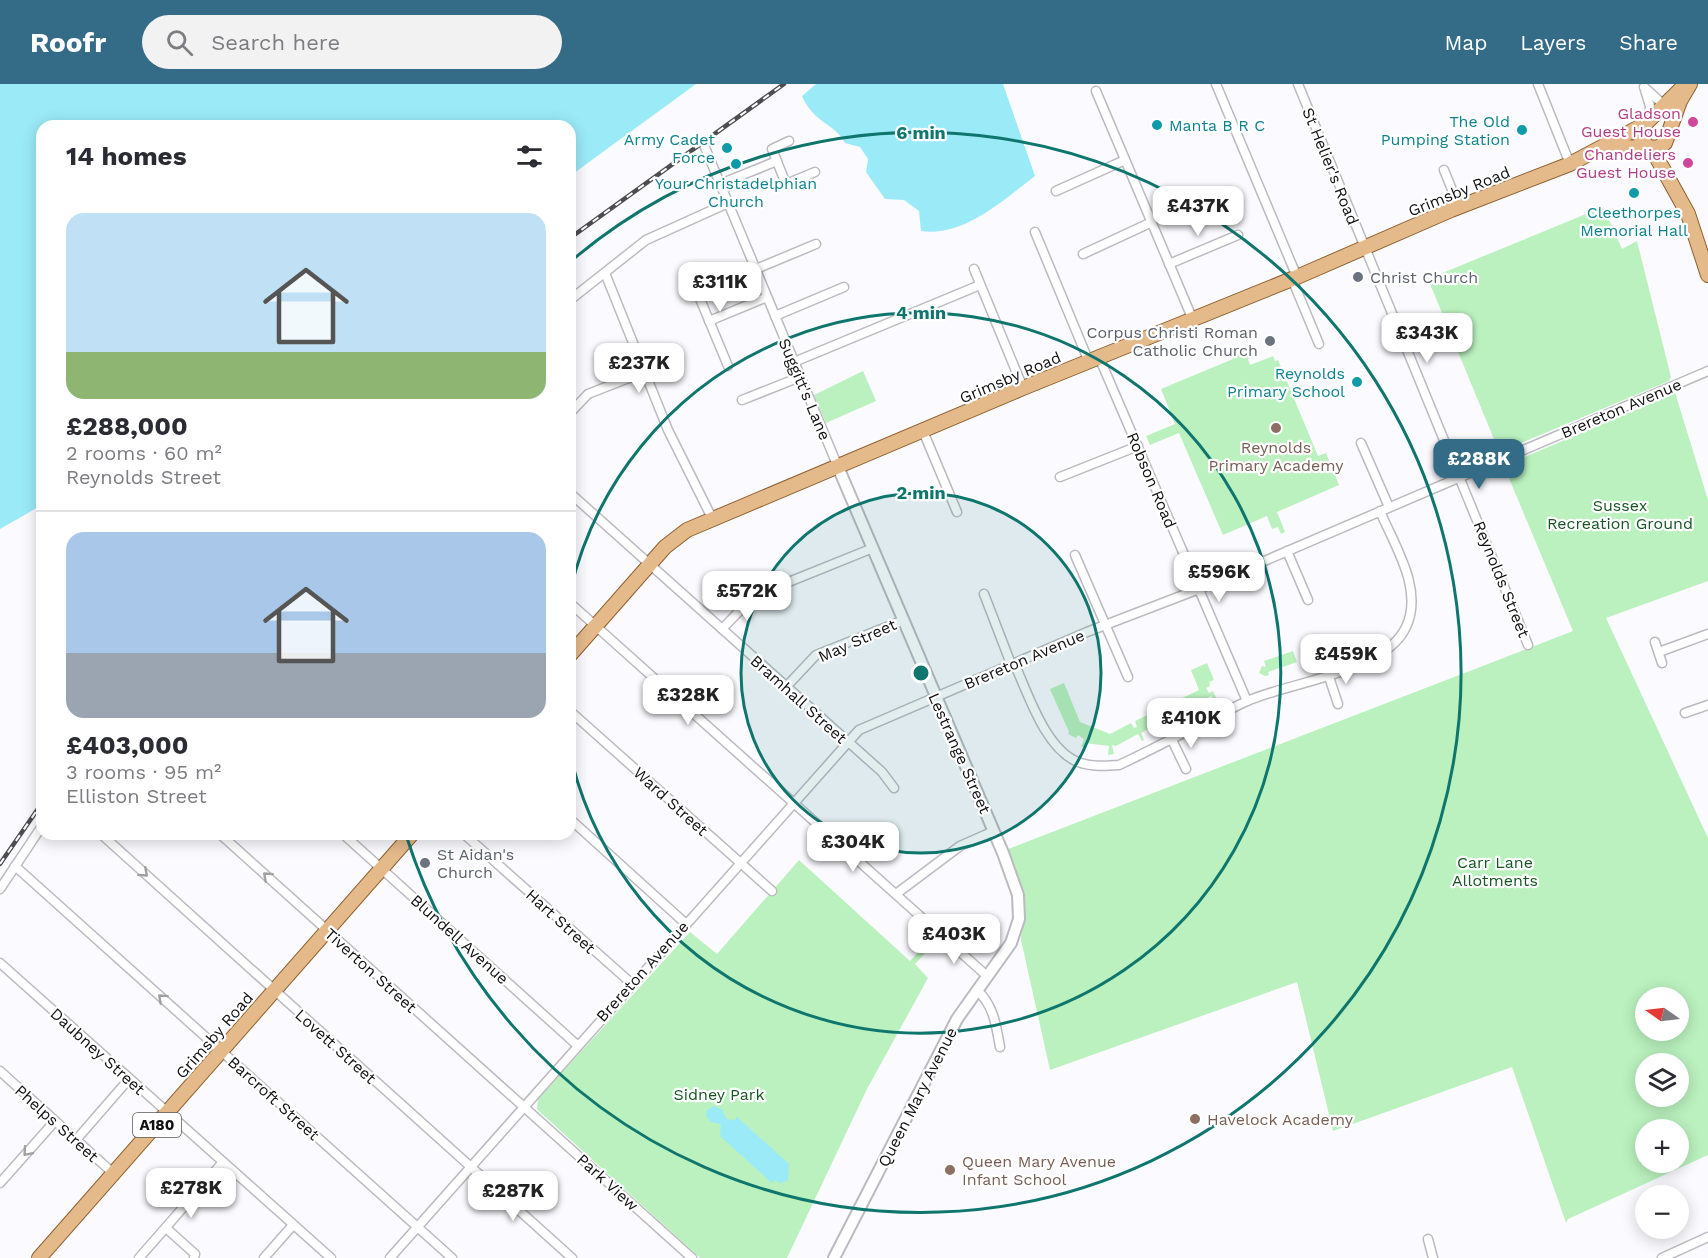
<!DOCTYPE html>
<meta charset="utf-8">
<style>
body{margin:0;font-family:"Work Sans",sans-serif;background:#f2f2f3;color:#2b2b33;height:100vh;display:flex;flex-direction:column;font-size:22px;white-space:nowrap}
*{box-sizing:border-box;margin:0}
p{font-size:20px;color:#7c7c81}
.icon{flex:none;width:33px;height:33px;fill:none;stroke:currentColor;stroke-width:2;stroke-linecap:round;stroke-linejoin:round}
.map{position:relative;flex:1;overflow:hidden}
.side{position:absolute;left:36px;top:36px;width:540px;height:720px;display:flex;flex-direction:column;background:#fff;border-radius:18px;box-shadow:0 3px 15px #0003}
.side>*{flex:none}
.needle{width:39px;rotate:284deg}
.buttons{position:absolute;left:1635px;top:903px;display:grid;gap:12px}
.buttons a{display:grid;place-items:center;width:54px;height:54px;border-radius:50%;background:#fff;box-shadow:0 3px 15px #0003;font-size:30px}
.price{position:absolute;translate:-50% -51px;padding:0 14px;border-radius:12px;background:#fff;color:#222;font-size:20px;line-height:39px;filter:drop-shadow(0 2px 3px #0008)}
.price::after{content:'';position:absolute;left:50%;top:36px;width:18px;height:14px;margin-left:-9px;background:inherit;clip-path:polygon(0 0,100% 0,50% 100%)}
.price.selected{background:#346b86;color:#fff}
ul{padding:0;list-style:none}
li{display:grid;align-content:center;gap:12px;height:318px;padding:0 30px}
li+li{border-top:2px solid #e1e1e2}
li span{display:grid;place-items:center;height:186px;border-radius:18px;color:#555}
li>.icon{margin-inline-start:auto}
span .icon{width:108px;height:108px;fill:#fffc;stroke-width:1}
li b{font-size:26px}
h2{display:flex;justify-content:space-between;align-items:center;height:72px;padding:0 30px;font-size:26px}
header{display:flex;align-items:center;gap:36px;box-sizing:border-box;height:84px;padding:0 30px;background:#346b86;color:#fff}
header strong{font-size:28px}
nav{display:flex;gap:33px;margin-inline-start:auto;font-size:21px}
.search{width:420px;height:54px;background:#f2f2f3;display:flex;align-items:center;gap:15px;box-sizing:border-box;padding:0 21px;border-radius:33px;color:#7c7c81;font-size:22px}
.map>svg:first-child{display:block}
.green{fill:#baf1be;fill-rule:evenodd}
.water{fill:#9beaf8}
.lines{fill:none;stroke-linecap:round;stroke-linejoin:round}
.minor-casing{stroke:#babac0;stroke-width:11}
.tertiary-casing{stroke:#babac0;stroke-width:14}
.primary-casing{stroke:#8f612f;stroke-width:16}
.minor{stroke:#fff;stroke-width:8}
.tertiary{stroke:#fff;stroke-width:10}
.primary{stroke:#e5ba8b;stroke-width:14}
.rail-casing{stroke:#4d4d4f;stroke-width:4.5}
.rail{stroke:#fff;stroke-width:2;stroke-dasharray:7;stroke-linecap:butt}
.oneway{stroke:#a0a0a1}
.ring{fill:none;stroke:#0f766e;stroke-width:3}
.hotel-dot{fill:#d1479c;stroke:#fff;stroke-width:2}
.culture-dot{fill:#0f9aa8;stroke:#fff;stroke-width:2}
.worship-dot{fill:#6b7280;stroke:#fff;stroke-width:2}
.education-dot{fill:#8d6e63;stroke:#fff;stroke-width:2}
.labels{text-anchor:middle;stroke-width:4.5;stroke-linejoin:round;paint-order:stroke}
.shield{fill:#fff;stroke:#58585a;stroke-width:1.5}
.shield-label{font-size:15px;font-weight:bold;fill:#111113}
.hotel-label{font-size:16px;fill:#b23c85;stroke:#fff;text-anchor:end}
.culture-label{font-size:16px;fill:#0d838f;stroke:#fff;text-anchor:end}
.street-label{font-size:16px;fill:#111113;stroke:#fff}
.worship-label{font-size:16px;fill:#5b616d;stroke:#fff;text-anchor:start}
.education-label{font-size:16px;fill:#785e54;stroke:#fff;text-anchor:start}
.park-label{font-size:16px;fill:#165623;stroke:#fff}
.centre{fill:#0f766e;stroke:#fff;stroke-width:3}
.ring-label{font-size:18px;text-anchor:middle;font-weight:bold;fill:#0f766e;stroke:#fff;stroke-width:4.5;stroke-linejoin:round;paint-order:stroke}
</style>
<header>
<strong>Roofr</strong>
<div class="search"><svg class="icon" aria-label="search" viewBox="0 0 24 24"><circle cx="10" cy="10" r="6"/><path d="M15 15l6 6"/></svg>Search here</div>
<nav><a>Map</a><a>Layers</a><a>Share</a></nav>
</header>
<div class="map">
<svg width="1708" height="1174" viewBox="0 0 1708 1174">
<rect width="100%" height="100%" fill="#fbfbff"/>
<g class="green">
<path d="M1603,123L1622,165L1637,157L1671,293L1669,297L1507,365H1498L1428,195Z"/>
<path d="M1244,263L1248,264L1252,274L1248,275L1250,281L1273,272L1275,277L1278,276L1318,372L1326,369L1339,401L1277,428L1285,448L1281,450L1278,443L1272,445L1267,432L1223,451L1179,349L1150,361L1146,352L1175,340L1161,305L1233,275L1231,269Z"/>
<path d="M863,287L876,317L826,339L814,311Z"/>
<path d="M1674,305L1708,416V497L1606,534L1708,754V1071L1568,1135L1566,1139L1512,983L1333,1047L1297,898L1050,986L1021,856L1022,837L1008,765L1573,547L1503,380H1508L1671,311ZM1646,914H1678V946H1646ZM1646,980H1678V1012H1646ZM1646,1046H1678V1078H1646Z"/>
<path d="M1293,567L1297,578L1268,588L1269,591L1265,592L1259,589L1262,582L1266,583L1264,577Z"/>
<path d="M1207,579L1214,596L1209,598L1210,602L1206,604L1209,609L1213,607L1218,618L1216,619L1211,612L1141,649L1144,656L1142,657L1138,650L1116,662L1112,661L1114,670L1108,671L1109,662L1085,659L1084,663H1081L1084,655L1078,651L1076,654L1068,650L1069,648L1050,605L1064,599L1080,638L1110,650L1131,639L1134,644L1137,643L1135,637L1199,606L1191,586Z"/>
<path d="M799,776L910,877L933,852L937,856L915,880L928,894L867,1005L787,1174H700L541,1029L537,1025L538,1015L690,848L717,870Z"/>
</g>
<g class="water">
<path d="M0,0H696L570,92V42H42V421L0,445Z"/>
<path d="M816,0H1003L1035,92C1003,116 964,153 921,147L919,127L904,116L885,115L866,88L868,75L860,63L845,59C835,39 814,40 802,12Z"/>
<path d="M714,1022L722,1025L726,1035L735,1036L737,1033L789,1080L788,1096L781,1099L774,1096L772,1099L720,1052L721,1040L711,1038L706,1032L707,1026Z"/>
</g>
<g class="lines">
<g class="minor-casing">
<g id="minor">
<path d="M1216,0L1297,193"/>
<path d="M1298,0L1528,561"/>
<path d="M1538,0L1570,80"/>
<path d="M1644,3L1666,23"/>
<path d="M1645,6L1650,22L1649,34"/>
<path d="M1096,7L1193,236"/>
<path d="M789,57L772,65L786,100L815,88"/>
<path d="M704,61L838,383"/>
<path d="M1444,86L1459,123"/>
<path d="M720,100L777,77"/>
<path d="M1056,107L1125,76"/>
<path d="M1035,148L1089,278"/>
<path d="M1083,170L1152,138"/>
<path d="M1169,180L1238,151"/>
<path d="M756,185L816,160"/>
<path d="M974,185L1023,304"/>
<path d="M688,186L728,282"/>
<path d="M605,189L668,346L712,434"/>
<path d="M1292,195L1319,260"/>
<path d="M570,216L646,156L728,119"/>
<path d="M775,232L844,203"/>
<path d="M709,237L767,213"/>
<path d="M1099,273L1247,617"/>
<path d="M794,278L980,201"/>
<path d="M742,316L800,293"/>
<path d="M570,329L588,310L644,288"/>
<path d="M923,347L957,428"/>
<path d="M1361,359L1389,423"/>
<path d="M1060,393L1138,362"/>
<path d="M570,409L882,688L894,704"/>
<path d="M1287,467L1308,516"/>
<path d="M1075,471L1128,593"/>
<path d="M984,510L1011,580"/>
<path d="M570,519L987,892"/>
<path d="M722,545L754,512L873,464"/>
<path d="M1655,558L1662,579"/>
<path d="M1659,568L1708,550"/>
<path d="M1014,579C1028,609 1045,665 1078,678C1091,683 1106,682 1119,681C1162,661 1203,638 1245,618C1288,598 1385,589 1406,543C1424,505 1394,461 1380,427"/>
<path d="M1328,590L1338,620"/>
<path d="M786,603L816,571L904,536"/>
<path d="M570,627L772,807"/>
<path d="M1685,629L1708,621"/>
<path d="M1172,656L1186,685"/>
<path d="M570,735L685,839"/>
<path d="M101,750L572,1174"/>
<path d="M220,750L692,1174"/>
<path d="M343,750L577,961"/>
<path d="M464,750L631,899"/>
<path d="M15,782L452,1174"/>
<path d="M0,805L42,742"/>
<path d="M896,810L960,762L994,747"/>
<path d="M0,879L331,1174"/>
<path d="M977,906C994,922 996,941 1000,963"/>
<path d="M0,987L114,1090"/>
<path d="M76,1056L129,995"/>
<path d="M0,1099L55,1037"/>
<path d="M166,1144L195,1170L194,1174"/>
<path d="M1428,1155L1433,1174"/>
<path d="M139,1174L223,1078"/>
<path d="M264,1174L293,1141"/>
<path d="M390,1174L859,646L1087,548L1199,505L1708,287"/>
<path d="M1662,1174L1708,1153"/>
</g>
</g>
<g class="tertiary-casing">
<path id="tertiary" d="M834,1174L957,935L1011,859L1019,835L1018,811L1003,769L838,383"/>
</g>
<g class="primary-casing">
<g id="primary">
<path d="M1686,0L1642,43L1640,52L1648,63L1657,64L1665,59L1680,17L1690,0"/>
<path d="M1606,64L1648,63"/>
<path d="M1652,65L1688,130L1708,191"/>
<path d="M570,571L665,463L687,446L1023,304L1297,193L1451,126L1570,80L1645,40"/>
<path d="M39,1174L412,750"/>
</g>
</g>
<use href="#minor" class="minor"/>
<use href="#tertiary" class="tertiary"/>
<use href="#primary" class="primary"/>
<g class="rail-casing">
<g id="rail">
<path d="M570,154L784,0"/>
<path d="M0,780L42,719"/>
</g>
</g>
<use href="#rail" class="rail"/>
</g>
<defs><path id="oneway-chevron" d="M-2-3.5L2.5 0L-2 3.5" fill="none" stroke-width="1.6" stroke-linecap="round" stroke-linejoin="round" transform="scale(1.5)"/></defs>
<g class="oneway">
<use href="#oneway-chevron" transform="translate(144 789) rotate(42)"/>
<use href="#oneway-chevron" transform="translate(267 792) rotate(-138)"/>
<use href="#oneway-chevron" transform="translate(162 914) rotate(-138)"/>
<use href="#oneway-chevron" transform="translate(27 1068) rotate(131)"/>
</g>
<circle cx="921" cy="589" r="180" fill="#0f766e" fill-opacity=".12"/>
<g class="ring">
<circle cx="921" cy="589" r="180"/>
<path d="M570 508A360 360 0 1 1 570 670"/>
<path d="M570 178A540 540 0 1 1 406 751"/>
</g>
<g class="hotel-dot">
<circle cx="1693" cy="38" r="6"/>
<circle cx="1688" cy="79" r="6"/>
</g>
<g class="culture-dot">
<circle cx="1157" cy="41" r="6"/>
<circle cx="1522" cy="46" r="6"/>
<circle cx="727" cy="64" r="6"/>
<circle cx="736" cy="80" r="6"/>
<circle cx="1634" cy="109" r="6"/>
<circle cx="1357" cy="298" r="6"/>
</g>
<g class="worship-dot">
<circle cx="1358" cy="193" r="6"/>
<circle cx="1270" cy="257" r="6"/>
<circle cx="425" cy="779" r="6"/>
</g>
<g class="education-dot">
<circle cx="1276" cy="344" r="6"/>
<circle cx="1195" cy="1035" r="6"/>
<circle cx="950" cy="1086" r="6"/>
</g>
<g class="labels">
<rect class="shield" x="133" y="1029" width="48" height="24" rx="4.5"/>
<g class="shield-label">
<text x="157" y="1046">A180</text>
</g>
<g class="hotel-label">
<text x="1681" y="35">Gladson<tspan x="1681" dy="18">Guest House</tspan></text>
<text x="1676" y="76">Chandeliers<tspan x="1676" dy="18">Guest House</tspan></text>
</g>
<g class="culture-label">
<text x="1510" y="43">The Old<tspan x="1510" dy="18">Pumping Station</tspan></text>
<text x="1169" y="47" text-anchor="start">Manta B R C</text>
<text x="715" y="61">Army Cadet<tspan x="715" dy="18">Force</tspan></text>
<text x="736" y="105" text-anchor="middle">Your Christadelphian<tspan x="736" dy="18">Church</tspan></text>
<text x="1634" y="134" text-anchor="middle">Cleethorpes<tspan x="1634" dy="18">Memorial Hall</tspan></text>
<text x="1345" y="295">Reynolds<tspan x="1345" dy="18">Primary School</tspan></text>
</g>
<g class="street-label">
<text transform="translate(1331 82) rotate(68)" y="6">St Helier's Road</text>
<text transform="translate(1459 107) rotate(-22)" y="6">Grimsby Road</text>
<text transform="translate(1010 293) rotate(-23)" y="6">Grimsby Road</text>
<text transform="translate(805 305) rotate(67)" y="6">Suggitt's Lane</text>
<text transform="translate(1621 324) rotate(-23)" y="6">Brereton Avenue</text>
<text transform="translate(1152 396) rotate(67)" y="6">Robson Road</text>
<text transform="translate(1502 495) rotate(68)" y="6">Reynolds Street</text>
<text transform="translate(857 556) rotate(-24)" y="6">May Street</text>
<text transform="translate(1024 575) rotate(-23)" y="6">Brereton Avenue</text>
<text transform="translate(799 615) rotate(42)" y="6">Bramhall Street</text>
<text transform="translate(960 669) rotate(66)" y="6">Lestrange Street</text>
<text transform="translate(671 717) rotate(42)" y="6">Ward Street</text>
<text transform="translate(561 837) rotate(42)" y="6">Hart Street</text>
<text transform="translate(460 855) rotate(42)" y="6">Blundell Avenue</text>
<text transform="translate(371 886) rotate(42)" y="6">Tiverton Street</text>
<text transform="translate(642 887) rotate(-48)" y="6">Brereton Avenue</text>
<text transform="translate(214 951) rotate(-49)" y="6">Grimsby Road</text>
<text transform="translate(336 962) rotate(42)" y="6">Lovett Street</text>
<text transform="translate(98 967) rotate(42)" y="6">Daubney Street</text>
<text transform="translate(917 1013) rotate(-63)" y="6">Queen Mary Avenue</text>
<text transform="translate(274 1014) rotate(42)" y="6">Barcroft Street</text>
<text transform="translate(57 1039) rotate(42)" y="6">Phelps Street</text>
<text transform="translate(608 1098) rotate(42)" y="6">Park View</text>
</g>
<g class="worship-label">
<text x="1370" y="199">Christ Church</text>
<text x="1258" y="254" text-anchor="end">Corpus Christi Roman<tspan x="1258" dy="18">Catholic Church</tspan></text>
<text x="437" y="776">St Aidan's<tspan x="437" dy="18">Church</tspan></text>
</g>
<g class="education-label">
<text x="1276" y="369" text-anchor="middle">Reynolds<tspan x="1276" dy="18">Primary Academy</tspan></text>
<text x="1207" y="1041">Havelock Academy</text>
<text x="962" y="1083">Queen Mary Avenue<tspan x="962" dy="18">Infant School</tspan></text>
</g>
<g class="park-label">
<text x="1620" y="427">Sussex<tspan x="1620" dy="18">Recreation Ground</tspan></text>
<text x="1495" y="784">Carr Lane<tspan x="1495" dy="18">Allotments</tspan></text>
<text x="719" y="1016">Sidney Park</text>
</g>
</g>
<circle cx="921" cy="589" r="9" class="centre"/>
<g class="ring-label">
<text x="921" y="55">6 min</text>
<text x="921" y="235">4 min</text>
<text x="921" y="415">2 min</text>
</g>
</svg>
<div class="buttons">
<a><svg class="needle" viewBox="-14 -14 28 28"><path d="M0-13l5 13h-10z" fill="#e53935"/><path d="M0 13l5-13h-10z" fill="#7c7c81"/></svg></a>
<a><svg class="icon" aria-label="layers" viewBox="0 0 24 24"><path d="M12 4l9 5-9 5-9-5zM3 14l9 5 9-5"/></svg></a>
<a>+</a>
<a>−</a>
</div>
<b class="price" style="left:1198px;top:153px">£437K</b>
<b class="price" style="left:720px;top:229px">£311K</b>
<b class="price" style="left:1427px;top:280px">£343K</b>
<b class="price" style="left:639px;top:310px">£237K</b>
<b class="price selected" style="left:1479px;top:406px">£288K</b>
<b class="price" style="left:1219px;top:519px">£596K</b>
<b class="price" style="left:747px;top:538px">£572K</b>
<b class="price" style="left:1346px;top:601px">£459K</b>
<b class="price" style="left:688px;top:642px">£328K</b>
<b class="price" style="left:1191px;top:665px">£410K</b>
<b class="price" style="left:853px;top:789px">£304K</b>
<b class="price" style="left:954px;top:881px">£403K</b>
<b class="price" style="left:191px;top:1135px">£278K</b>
<b class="price" style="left:513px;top:1138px">£287K</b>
<section class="side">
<h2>14 homes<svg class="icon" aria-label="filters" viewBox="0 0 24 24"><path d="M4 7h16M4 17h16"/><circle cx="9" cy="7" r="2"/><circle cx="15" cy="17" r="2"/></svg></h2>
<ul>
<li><span style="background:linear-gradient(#bfe0f5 75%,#8fb573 0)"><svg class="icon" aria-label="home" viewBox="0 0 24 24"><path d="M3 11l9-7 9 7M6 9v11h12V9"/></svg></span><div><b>£288,000</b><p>2 rooms · 60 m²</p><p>Reynolds Street</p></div></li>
<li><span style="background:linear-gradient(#a9c7e8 65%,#9aa5b1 0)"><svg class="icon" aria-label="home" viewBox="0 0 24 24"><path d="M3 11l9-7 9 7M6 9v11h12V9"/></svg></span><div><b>£403,000</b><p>3 rooms · 95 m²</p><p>Elliston Street</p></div></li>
</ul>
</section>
</div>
